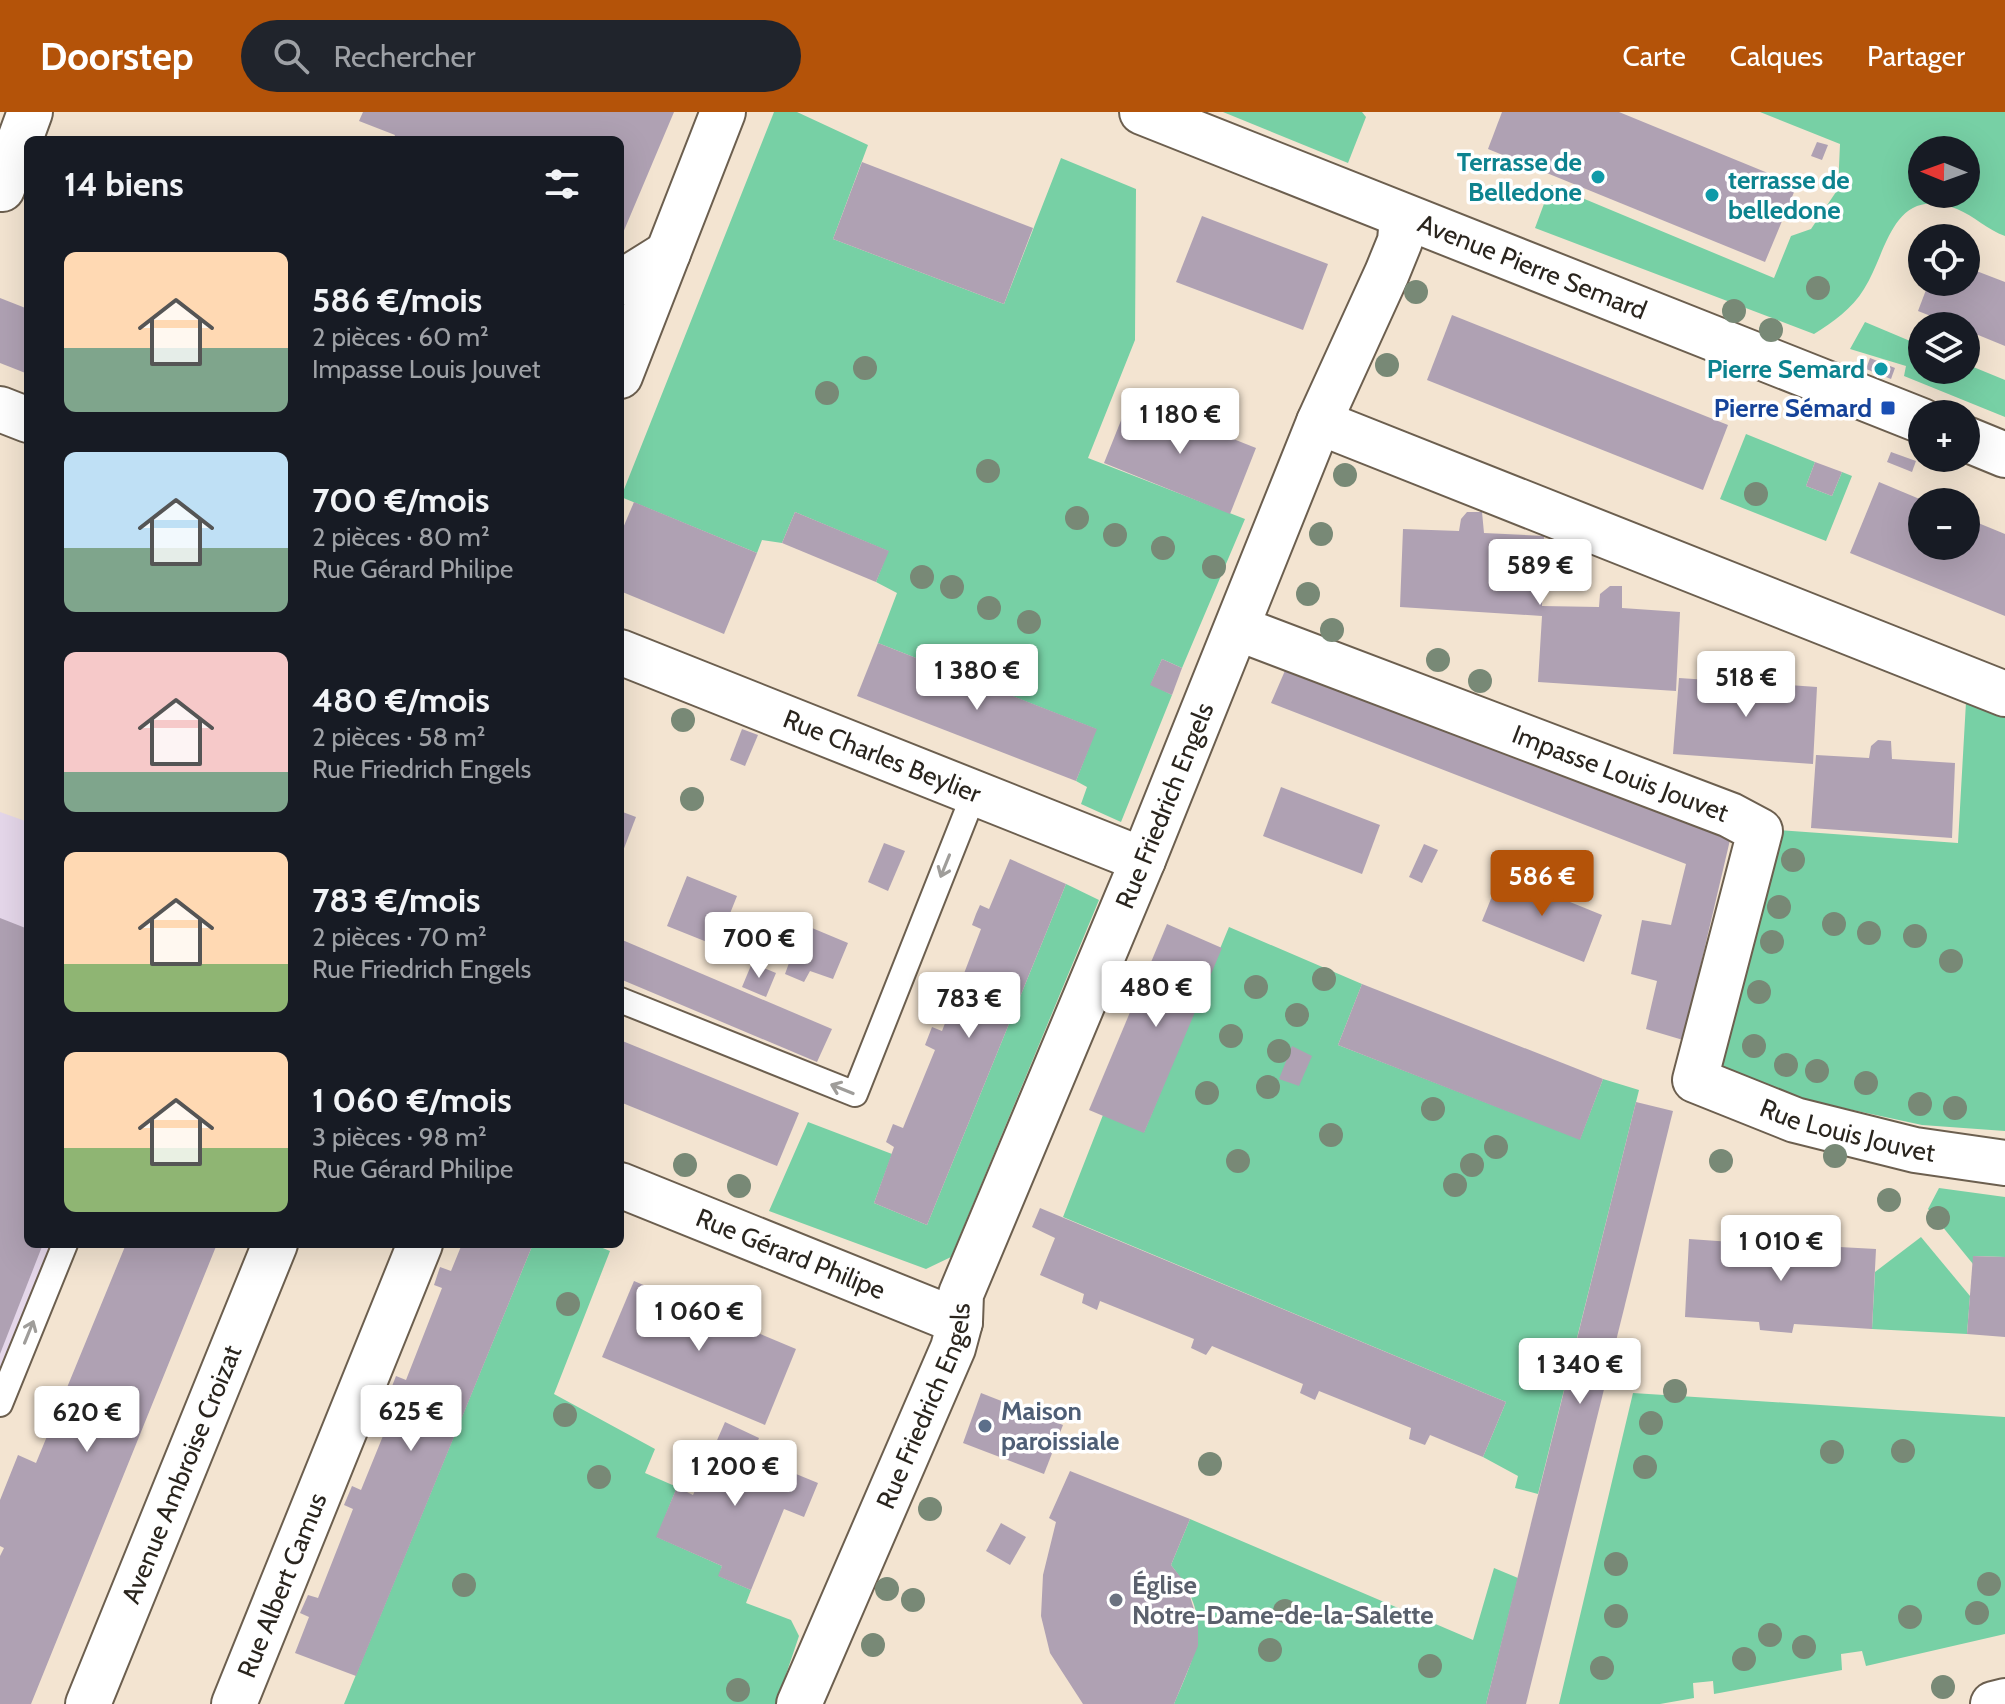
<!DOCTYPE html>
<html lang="fr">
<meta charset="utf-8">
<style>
body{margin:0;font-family:Cabin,sans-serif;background:#20242c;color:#f1f3f6;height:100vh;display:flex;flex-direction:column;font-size:30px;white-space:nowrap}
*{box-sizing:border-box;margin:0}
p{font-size:26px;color:#9ea1a6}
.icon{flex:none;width:44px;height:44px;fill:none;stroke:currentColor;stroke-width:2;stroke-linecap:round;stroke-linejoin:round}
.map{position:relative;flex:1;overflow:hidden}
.drawer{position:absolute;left:24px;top:24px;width:600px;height:1112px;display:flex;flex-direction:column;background:#171b24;border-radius:12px;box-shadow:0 8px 32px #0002}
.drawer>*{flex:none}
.needle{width:52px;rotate:271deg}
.tools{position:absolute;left:1908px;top:24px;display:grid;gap:16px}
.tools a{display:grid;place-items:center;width:72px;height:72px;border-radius:50%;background:#171b24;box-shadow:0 8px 32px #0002;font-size:40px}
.price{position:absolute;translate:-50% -68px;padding:0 18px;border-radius:8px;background:#fff;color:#222;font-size:26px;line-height:52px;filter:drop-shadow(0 2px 4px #0008)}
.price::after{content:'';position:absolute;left:50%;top:48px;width:24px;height:18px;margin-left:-12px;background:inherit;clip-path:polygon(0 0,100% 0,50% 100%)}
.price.active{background:#b45309;color:#fff}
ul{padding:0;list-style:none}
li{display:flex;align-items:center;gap:24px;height:200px;padding:0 40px}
li span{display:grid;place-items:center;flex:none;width:224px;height:160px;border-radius:12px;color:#555}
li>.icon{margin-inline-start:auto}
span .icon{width:96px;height:96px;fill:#fffc;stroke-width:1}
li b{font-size:34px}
h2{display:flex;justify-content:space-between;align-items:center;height:96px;padding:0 40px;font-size:34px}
header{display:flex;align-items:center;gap:48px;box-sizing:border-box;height:112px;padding:0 40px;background:#b45309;color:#fff}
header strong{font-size:38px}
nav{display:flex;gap:44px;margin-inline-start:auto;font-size:28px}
.search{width:560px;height:72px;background:#20242c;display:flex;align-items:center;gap:20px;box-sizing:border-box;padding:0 28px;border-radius:44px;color:#9ea1a6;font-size:30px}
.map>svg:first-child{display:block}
.commercial{fill:#e5d7ea}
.green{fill:#77d0a5;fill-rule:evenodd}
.building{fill:#afa1b3}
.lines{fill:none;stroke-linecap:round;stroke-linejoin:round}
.service-casing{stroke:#6c5f4f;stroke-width:28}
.minor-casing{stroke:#6c5f4f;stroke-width:48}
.tertiary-casing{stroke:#6c5f4f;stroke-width:48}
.service{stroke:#fff;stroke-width:24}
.minor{stroke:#fff;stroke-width:44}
.tertiary{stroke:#fff;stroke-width:44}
.tree{fill:#788976}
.oneway{stroke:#9f9d9a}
.culture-dot{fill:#0f9aa8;stroke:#fff;stroke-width:3}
.transit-dot{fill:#1a4fb4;stroke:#fff;stroke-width:3}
.service-dot{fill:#5c6f8a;stroke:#fff;stroke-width:3}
.worship-dot{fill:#6b7280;stroke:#fff;stroke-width:3}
.labels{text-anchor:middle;stroke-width:7;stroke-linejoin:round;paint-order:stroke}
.culture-label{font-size:26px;font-weight:bold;fill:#0d838f;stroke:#fff;text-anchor:end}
.street-label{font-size:26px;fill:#2a251e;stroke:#fff}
.transit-label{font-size:26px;font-weight:bold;fill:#164399;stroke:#fff;text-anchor:end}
.service-label{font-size:26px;font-weight:bold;fill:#4e5e75;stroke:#fff;text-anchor:start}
.worship-label{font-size:26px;font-weight:bold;fill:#5b616d;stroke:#fff;text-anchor:start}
</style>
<header>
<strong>Doorstep</strong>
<div class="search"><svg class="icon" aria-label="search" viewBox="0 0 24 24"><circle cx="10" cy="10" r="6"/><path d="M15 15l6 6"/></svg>Rechercher</div>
<nav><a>Carte</a><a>Calques</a><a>Partager</a></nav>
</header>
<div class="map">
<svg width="2005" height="1592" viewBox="0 0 2005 1592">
<rect width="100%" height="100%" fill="#f3e4d1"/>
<path class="commercial" d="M0,700L28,710V1132H54L0,1271Z"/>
<g class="green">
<path d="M774,0H797L868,33L833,127L1004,192L1061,46L1136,77L1135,228L1088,346L1245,407L1182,556L1162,547L1151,572L1172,583L1121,710L1081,692L1087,675L1076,669L1096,617L878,531L897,481L876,470L888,439L795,400L782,431L762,428L757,441L621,385Z"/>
<path d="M1223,0H1362L1366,5L1348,51Z"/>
<path d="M1760,0H2005V124C1988,118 1974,104 1957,97C1892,72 1888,139 1864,177C1852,197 1833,210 1814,222L1535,116L1551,73L1774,166L1791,124L1811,117L1838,77L1840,32ZM1922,38H1966V82H1922Z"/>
<path d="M1865,210L1922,234V258H1966V252L2005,268V305L1904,264L1906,254L1850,237Z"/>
<path d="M1746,322L1815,350L1806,374L1832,384L1842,360L1852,364L1826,429L1720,387Z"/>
<path d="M1966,590L2005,604V1019L1922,1013L1797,986L1717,957L1777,718L1958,731Z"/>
<path d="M1066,772L1099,788L951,1145L926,1157L769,1099L808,1010L892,1042L874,1091L927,1113Z"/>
<path d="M1229,815L1362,872L1338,933L1580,1027L1603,967L1639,978L1538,1382L1515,1376L1518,1364L1483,1345L1506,1290L1063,1105L1103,1003L1144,1020Z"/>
<path d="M1939,1076L2005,1085V1145L1974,1144L1973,1152L1928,1097Z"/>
<path d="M1921,1125L1970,1184L1967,1222L1872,1217L1875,1160Z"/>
<path d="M533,1132H593L610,1139L554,1282L655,1337L645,1361L677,1375L657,1425L722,1454L719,1464L751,1478L746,1491L791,1508L799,1524L776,1592H344Z"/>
<path d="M1633,1281L2005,1305V1522L1866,1554L1862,1539L1841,1542L1842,1558L1714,1582L1713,1569L1693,1571L1694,1586L1660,1592H1559Z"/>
<path d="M1190,1407L1473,1528L1494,1456L1518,1466L1486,1592H1174C1198,1535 1214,1508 1171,1453Z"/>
</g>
<g class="building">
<path d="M363,0H674L620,128V28H393L395,23L359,9Z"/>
<path d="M1502,0H1619L1797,73L1765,150L1488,37Z"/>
<path d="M1817,30L1828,33L1822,48L1811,44Z"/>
<path d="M862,50L1033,116L1004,192L833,127Z"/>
<path d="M1202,104L1328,152L1303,218L1176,170Z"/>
<path d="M1966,155L2005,170V234L1966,218V214H1956L1918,199L1929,170H1966Z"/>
<path d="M0,186L28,197V262L0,251Z"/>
<path d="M1452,203L1728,313L1703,378L1427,268Z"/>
<path d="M1870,246L1895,256L1891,267L1866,257Z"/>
<path d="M1130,286L1256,336L1230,402L1104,351Z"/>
<path d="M1891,340L1916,349L1912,360L1887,350Z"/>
<path d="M1815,350L1842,360L1832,384L1806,374Z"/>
<path d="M1879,370L1922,388V434H1966V406L2005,422V504L1850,441Z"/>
<path d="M634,390L757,441L724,522L620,479V423Z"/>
<path d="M795,400L889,439L876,470L782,431Z"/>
<path d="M1467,400H1482L1484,421L1544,424L1542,494L1599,495L1600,482L1610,474H1622V496L1680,500L1676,579L1538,570L1542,504L1400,495L1403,417L1459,419L1461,407Z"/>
<path d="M878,531L1097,617L1076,669L857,584Z"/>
<path d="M1162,547L1182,556L1172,583L1150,573Z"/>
<path d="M1744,551L1760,553L1759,571L1817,575L1813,652L1673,642L1679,566L1738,570V558Z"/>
<path d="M1287,554L1730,728L1683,928L1646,917L1657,869L1631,862L1642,808L1671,813L1686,752L1271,591Z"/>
<path d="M742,617L758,623L745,654L730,648Z"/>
<path d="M1878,628L1891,629L1892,647L1955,651L1952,726L1811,716L1816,643L1869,646L1871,634Z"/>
<path d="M1281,675L1380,713L1362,762L1263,724Z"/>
<path d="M620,699L636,705L620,747Z"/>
<path d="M884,731L905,739L888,779L868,770Z"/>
<path d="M1424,732L1438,738L1422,771L1409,765Z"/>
<path d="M1010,747L1066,772L927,1113L874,1091L894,1035L886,1030L893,1012L903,1016L935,938L925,933L932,915L942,919L981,817L972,813L976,802L980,793L989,797Z"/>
<path d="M1501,762L1602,803L1584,850L1482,809Z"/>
<path d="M687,764L737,784L717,834L667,814Z"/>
<path d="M0,806L28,817V1132H43L0,1242Z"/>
<path d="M788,806L848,831L833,867L810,859L804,870L785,862L789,851L773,844Z"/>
<path d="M1167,812L1222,836L1144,1021L1089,998Z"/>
<path d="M620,827L832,917L817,950L620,867Z"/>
<path d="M752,851L776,861L766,885L742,875Z"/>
<path d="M1362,872L1603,967L1580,1028L1338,933Z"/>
<path d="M620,928L799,1001L777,1054L620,990Z"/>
<path d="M1292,934L1312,944L1299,974L1279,967Z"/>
<path d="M1636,990L1673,999L1526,1592H1486Z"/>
<path d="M1040,1096L1506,1290L1483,1345L1430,1323L1425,1333L1409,1327L1411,1316L1319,1279L1315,1288L1300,1281L1303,1272L1212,1234L1206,1243L1191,1236L1194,1227L1100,1189L1097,1198L1082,1191L1084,1182L1040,1163L1055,1126L1032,1115Z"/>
<path d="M1763,1120L1803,1123V1133L1876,1137L1872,1217L1794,1212L1792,1221L1760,1218L1759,1210L1685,1205L1689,1127L1761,1132Z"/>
<path d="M126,1132H217L31,1592H0V1444L4,1436L0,1434V1388L18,1343L36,1351Z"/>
<path d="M462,1132H533L356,1564L295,1541L309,1505L300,1501L308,1483L318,1486L353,1397L344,1393L352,1374L361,1378L398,1287L389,1282L396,1264L406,1268L442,1176L434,1173L440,1155L451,1159Z"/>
<path d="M1973,1144L2005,1145V1225L1967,1222Z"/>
<path d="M634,1169L796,1237L765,1313L602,1245Z"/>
<path d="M981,1281L1063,1313L1044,1362L963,1331Z"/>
<path d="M725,1310L759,1326L752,1344L818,1371L804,1405L784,1397L751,1478L718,1464L722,1454L656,1425L677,1375L693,1383Z"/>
<path d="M1070,1359L1190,1407L1171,1453L1186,1472L1198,1510V1534L1174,1592H1083L1050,1541L1041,1504L1043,1463L1056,1410L1049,1406Z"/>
<path d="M1001,1411L1026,1425L1010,1453L986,1439Z"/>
</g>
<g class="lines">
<g class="service-casing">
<g id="service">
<path d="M620,888L855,982L974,682"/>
<path d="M0,1292L65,1132"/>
</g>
</g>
<g class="minor-casing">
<g id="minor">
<path id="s1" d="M1142,0L1922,309"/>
<path d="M2,77L30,0"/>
<path d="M620,171L668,141"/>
<path d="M0,297L28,308"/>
<path d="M1319,310L2005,582"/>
<path d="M1966,327L2005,343"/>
<path id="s2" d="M1237,516L1730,703L1760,719L1695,968L1795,1008L1915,1038L2005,1051"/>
<path id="s3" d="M620,540L1143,748"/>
<path id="s4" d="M620,1073L960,1210"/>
<path id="s5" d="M234,1592L420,1132"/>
<path id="s6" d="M799,1592L953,1236L960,1210L961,1182L1143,748L1319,310L1387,161L1400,129L1402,105"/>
</g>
</g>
<g class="tertiary-casing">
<g id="tertiary">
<path d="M620,264L723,0"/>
<path id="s7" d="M88,1592L275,1132"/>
<path d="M1993,1592L2005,1589"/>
</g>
</g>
<use href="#service" class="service"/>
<use href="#minor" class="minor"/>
<use href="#tertiary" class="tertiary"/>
</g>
<g class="tree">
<circle cx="1818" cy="176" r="12"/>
<circle cx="1416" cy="180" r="12"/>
<circle cx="1734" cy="199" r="12"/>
<circle cx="1771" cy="218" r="12"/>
<circle cx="1387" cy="253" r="12"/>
<circle cx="865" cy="256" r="12"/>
<circle cx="827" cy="281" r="12"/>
<circle cx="988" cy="359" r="12"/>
<circle cx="1345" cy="363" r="12"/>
<circle cx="1756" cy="382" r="12"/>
<circle cx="1077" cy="406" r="12"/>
<circle cx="1321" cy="422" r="12"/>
<circle cx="1115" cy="423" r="12"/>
<circle cx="1163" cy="436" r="12"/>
<circle cx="1214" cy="455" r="12"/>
<circle cx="922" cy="465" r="12"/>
<circle cx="952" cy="475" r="12"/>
<circle cx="1308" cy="482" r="12"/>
<circle cx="989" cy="496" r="12"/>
<circle cx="1029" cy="510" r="12"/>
<circle cx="1332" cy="518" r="12"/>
<circle cx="1438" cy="548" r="12"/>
<circle cx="1480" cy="569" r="12"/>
<circle cx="683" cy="608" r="12"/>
<circle cx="692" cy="687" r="12"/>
<circle cx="1793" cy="748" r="12"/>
<circle cx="1779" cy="795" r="12"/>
<circle cx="1834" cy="812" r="12"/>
<circle cx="1869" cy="821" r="12"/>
<circle cx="1915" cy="824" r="12"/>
<circle cx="1772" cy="830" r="12"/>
<circle cx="1951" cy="849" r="12"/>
<circle cx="1324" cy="867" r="12"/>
<circle cx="1256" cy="875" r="12"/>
<circle cx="1759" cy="880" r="12"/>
<circle cx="1297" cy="903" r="12"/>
<circle cx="1231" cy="924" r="12"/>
<circle cx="1754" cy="934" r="12"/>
<circle cx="1279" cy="939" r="12"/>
<circle cx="1786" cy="953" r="12"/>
<circle cx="1817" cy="959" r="12"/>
<circle cx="1866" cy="971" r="12"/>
<circle cx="1268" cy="975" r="12"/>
<circle cx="1207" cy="981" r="12"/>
<circle cx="1920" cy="992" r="12"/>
<circle cx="1955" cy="996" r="12"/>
<circle cx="1433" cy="997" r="12"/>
<circle cx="1331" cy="1023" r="12"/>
<circle cx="1496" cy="1035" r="12"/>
<circle cx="1835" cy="1044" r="12"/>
<circle cx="1238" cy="1049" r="12"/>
<circle cx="1721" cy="1049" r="12"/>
<circle cx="685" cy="1053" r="12"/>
<circle cx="1472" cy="1053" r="12"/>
<circle cx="1455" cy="1073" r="12"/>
<circle cx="739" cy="1074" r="12"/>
<circle cx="1889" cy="1088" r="12"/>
<circle cx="1938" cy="1106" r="12"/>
<circle cx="568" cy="1192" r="12"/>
<circle cx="1675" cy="1279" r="12"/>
<circle cx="565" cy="1303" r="12"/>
<circle cx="1651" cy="1311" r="12"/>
<circle cx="1903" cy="1339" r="12"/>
<circle cx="1832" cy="1340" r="12"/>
<circle cx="1210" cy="1352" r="12"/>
<circle cx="1645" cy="1355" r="12"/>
<circle cx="599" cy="1365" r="12"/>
<circle cx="930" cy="1397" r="12"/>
<circle cx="1616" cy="1452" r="12"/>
<circle cx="1989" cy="1472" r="12"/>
<circle cx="464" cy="1473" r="12"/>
<circle cx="887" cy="1477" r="12"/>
<circle cx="913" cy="1488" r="12"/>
<circle cx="1285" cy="1499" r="12"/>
<circle cx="1977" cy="1501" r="12"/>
<circle cx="1616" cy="1504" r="12"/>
<circle cx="1910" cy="1505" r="12"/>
<circle cx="1770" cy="1523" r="12"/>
<circle cx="873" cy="1533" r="12"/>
<circle cx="1804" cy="1535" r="12"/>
<circle cx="1270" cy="1538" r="12"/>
<circle cx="1744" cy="1547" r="12"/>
<circle cx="1430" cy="1554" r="12"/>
<circle cx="1602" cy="1556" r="12"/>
<circle cx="1943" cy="1575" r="12"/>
<circle cx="738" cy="1578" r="12"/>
</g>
<defs><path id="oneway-shaft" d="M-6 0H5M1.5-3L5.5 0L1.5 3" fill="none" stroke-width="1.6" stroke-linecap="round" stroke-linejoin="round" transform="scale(2)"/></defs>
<g class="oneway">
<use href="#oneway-shaft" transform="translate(945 754) rotate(112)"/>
<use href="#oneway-shaft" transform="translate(842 977) rotate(-158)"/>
<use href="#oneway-shaft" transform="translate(29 1220) rotate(-68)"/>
</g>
<g class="culture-dot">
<circle cx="1598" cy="65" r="8"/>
<circle cx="1712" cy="83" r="8"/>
<circle cx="1881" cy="257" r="8"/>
</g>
<rect class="transit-dot" x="1880" y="288" width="16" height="16" rx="4"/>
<circle class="service-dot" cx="985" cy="1314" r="8"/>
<circle class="worship-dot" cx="1116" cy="1488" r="8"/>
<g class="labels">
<g class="culture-label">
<text x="1582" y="59">Terrasse de<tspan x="1582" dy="30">Belledone</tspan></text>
<text x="1728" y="77" text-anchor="start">terrasse de<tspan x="1728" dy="30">belledone</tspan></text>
<text x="1865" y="266">Pierre Semard</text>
</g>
<g class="street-label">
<text dy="9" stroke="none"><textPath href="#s1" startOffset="420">Avenue Pierre Semard</textPath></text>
<text dy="9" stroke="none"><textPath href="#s3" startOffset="282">Rue Charles Beylier</textPath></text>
<text dy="9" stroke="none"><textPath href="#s2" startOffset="410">Impasse Louis Jouvet</textPath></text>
<text dy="9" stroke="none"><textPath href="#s6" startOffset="972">Rue Friedrich Engels</textPath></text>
<text dy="9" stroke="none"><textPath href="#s2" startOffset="980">Rue Louis Jouvet</textPath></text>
<text dy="9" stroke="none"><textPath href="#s4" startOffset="184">Rue Gérard Philipe</textPath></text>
<text dy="9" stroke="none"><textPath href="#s6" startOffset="324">Rue Friedrich Engels</textPath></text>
<text dy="9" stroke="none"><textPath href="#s7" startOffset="248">Avenue Ambroise Croizat</textPath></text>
<text dy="9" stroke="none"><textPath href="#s5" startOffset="128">Rue Albert Camus</textPath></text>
</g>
<g class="transit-label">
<text x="1872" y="305">Pierre Sémard</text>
</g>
<g class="service-label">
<text x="1001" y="1308">Maison<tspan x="1001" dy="30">paroissiale</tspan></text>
</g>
<g class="worship-label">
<text x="1132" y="1482">Église<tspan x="1132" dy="30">Notre-Dame-de-la-Salette</tspan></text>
</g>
</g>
</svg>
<div class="tools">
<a><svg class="needle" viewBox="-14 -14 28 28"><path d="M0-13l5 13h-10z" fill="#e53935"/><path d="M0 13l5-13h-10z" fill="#9ea1a6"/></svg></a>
<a><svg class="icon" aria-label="locate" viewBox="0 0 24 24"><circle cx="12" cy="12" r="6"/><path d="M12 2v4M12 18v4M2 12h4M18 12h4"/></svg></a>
<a><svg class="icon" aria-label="layers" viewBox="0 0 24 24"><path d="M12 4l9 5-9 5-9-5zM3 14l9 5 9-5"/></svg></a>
<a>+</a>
<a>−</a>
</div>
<b class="price" style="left:1180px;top:344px">1 180 €</b>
<b class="price" style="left:1540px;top:495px">589 €</b>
<b class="price" style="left:977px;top:600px">1 380 €</b>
<b class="price" style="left:1746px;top:607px">518 €</b>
<b class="price active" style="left:1542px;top:806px">586 €</b>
<b class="price" style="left:759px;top:868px">700 €</b>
<b class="price" style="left:1156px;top:917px">480 €</b>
<b class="price" style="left:969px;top:928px">783 €</b>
<b class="price" style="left:1781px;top:1171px">1 010 €</b>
<b class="price" style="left:699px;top:1241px">1 060 €</b>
<b class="price" style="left:1580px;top:1294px">1 340 €</b>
<b class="price" style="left:411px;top:1341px">625 €</b>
<b class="price" style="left:87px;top:1342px">620 €</b>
<b class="price" style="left:735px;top:1396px">1 200 €</b>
<section class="drawer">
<h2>14 biens<svg class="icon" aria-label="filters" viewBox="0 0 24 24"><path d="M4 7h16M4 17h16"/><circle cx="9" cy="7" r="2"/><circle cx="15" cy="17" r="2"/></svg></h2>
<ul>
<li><span style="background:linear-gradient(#ffd9b3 60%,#7fa58c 0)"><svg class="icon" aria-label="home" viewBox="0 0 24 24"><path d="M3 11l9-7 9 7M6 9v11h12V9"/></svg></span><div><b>586 €/mois</b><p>2 pièces · 60 m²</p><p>Impasse Louis Jouvet</p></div></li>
<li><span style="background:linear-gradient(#bfe0f5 60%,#7fa58c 0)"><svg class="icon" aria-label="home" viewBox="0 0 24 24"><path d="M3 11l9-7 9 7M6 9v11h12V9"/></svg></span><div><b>700 €/mois</b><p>2 pièces · 80 m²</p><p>Rue Gérard Philipe</p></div></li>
<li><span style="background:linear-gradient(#f6c9c9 75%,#7fa58c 0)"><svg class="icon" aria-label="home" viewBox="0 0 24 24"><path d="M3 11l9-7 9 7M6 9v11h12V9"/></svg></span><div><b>480 €/mois</b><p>2 pièces · 58 m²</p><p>Rue Friedrich Engels</p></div></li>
<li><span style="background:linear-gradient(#ffd9b3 70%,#8fb573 0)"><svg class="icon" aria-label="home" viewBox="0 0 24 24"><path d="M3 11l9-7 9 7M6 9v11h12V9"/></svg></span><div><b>783 €/mois</b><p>2 pièces · 70 m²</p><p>Rue Friedrich Engels</p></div></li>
<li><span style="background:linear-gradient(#ffd9b3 60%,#8fb573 0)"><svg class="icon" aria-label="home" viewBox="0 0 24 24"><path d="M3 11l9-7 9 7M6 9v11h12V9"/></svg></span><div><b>1 060 €/mois</b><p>3 pièces · 98 m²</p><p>Rue Gérard Philipe</p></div></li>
</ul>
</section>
</div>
